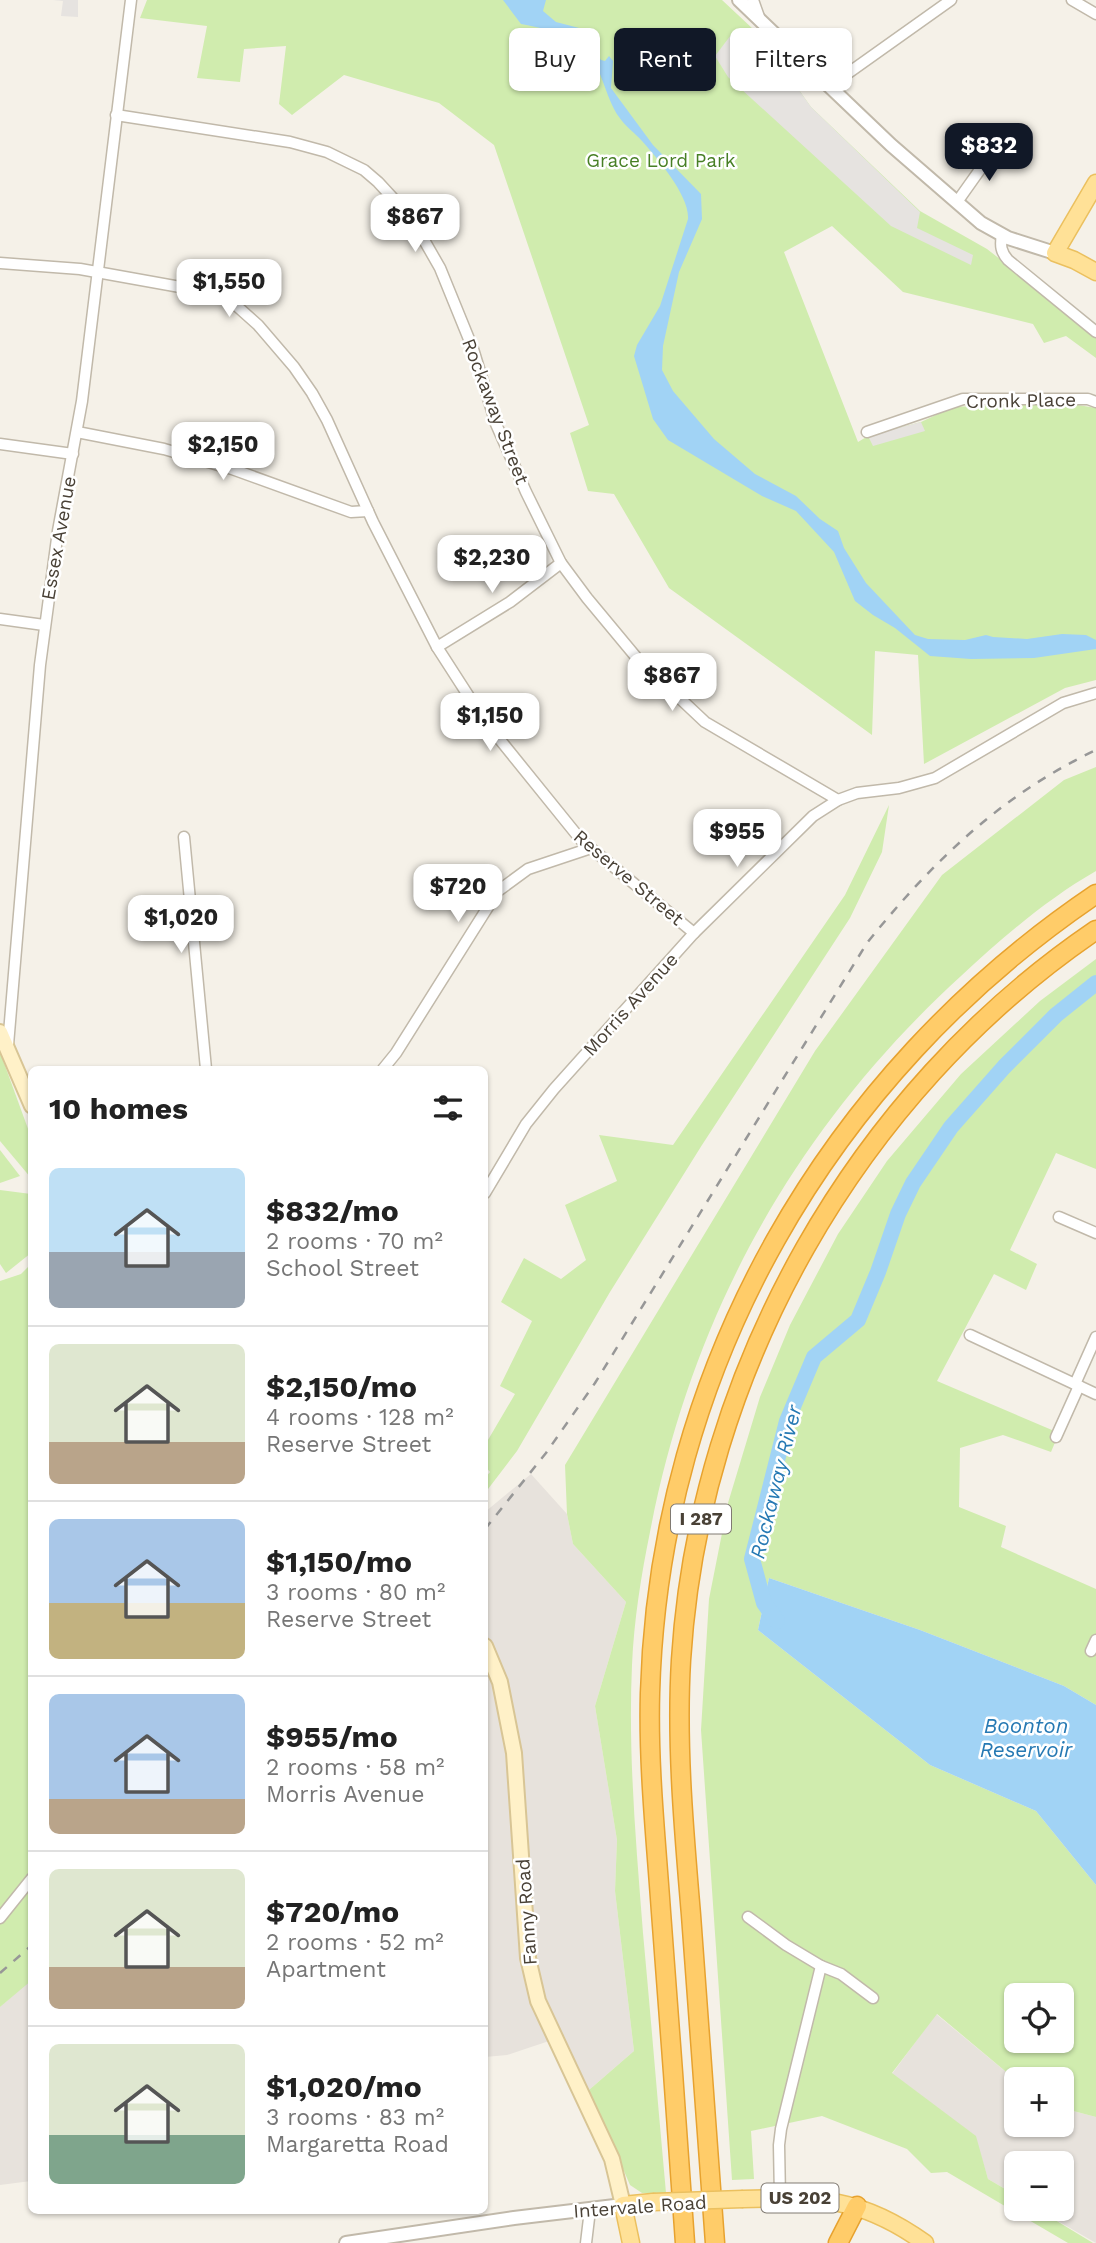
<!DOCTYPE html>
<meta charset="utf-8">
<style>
body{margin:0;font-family:"Work Sans",sans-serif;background:#f2f2f2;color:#222;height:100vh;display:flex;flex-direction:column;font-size:26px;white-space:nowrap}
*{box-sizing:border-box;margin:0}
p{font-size:23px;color:#767676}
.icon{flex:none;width:38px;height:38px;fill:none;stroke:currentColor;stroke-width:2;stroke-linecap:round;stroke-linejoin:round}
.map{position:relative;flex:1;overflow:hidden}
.panel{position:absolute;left:28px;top:1066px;width:460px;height:1148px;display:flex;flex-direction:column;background:#fff;border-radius:10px;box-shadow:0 2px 5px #0004}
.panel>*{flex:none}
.hud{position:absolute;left:509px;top:28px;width:481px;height:63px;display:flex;gap:14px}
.controls{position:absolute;left:1004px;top:1983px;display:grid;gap:14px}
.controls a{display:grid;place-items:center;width:70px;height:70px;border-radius:10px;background:#fff;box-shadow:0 2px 5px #0004;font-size:35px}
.price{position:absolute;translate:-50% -60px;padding:0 16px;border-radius:14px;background:#fff;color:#222;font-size:23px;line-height:46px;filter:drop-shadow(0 2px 4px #0008)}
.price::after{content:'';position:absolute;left:50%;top:42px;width:21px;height:16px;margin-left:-10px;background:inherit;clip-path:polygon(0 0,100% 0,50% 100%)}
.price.current{background:#111827;color:#fff}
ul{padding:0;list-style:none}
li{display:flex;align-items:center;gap:21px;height:175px;padding:0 21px}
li+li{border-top:2px solid #e0e0e0}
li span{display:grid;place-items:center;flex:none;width:196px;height:140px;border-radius:10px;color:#555}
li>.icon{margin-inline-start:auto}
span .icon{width:84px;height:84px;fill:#fffc;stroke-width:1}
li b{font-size:30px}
h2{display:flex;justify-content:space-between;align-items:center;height:84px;padding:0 21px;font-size:30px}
.tag{padding:0 24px;border-radius:10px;background:#fff;box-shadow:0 2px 5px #0004;font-size:24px;line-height:63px}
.tag.current{background:#111827;color:#fff}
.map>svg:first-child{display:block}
.industrial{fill:#e7e2dc}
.green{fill:#d0ecae;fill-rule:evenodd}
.parking{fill:#e6e3e0}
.water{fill:#a1d3f5}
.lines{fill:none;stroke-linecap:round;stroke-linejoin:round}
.river{stroke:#a1d3f5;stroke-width:16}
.minor-casing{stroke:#c1b9aa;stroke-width:13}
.tertiary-casing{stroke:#c1b9aa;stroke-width:16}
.secondary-casing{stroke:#d8c595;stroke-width:18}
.primary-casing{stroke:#ebc05f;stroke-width:19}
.motorway-casing{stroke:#e7a22f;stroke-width:21}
.minor{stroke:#fff;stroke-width:10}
.tertiary{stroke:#fff;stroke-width:12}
.secondary{stroke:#fff1c8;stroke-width:14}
.primary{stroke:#ffe197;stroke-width:16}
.motorway{stroke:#ffcc69;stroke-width:18}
.rail{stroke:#979797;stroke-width:2.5;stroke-dasharray:9 9;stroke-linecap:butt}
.primary-bridge-casing{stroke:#ebc05f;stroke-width:19;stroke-linecap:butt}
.primary-bridge{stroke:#ffe197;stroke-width:16}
.labels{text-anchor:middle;stroke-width:5;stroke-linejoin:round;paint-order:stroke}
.shield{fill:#fff;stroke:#807a72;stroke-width:2}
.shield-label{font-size:18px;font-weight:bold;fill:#494136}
.park-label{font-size:19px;fill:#477f25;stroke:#fff}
.street-label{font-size:19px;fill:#494136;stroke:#fff}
.water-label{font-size:21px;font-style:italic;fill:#2679b3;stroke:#fff}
</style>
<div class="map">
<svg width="1096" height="2243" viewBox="0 0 1096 2243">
<rect width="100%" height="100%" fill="#f5f1e8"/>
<g class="industrial">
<path d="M531,1474L567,1514L573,1544L626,1602L595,1706L617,1840L615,1891L634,2051L589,2090L564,2036L507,2055L485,2057V1512Z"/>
<path d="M31,1980V2181L0,2185V2007Z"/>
<path d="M936,2014L1017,2081V2124H1062V2108L1096,2117V2243L1037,2209L1062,2208V2163H1017V2196L988,2179L975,2136L892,2074Z"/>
</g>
<g class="green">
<path d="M147,0H722L801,74L794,83L811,107L920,211L987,249L1096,334V358L1066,336L1044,343L1033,324L903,292L832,226L784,252L858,442L868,436L921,422L953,407L1060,402L1096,408V680L1065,688L924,764L918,655L875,651L872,735L669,588L614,494L588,491L570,433L589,425L494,145L439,103L344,75L292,115L279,104L286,46L244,49L240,82L197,78L207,26L140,18Z"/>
<path d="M1096,767V871C1047,899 1002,938 961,976C796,1127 692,1313 650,1532C641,1576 634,1620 632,1665C628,1754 636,1843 643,1933C651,2019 658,2106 666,2193H642L630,2185L589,2090L634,2051L615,1891L617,1840L595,1706L626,1602L573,1544L567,1514L565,1465L815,1051L942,875L1064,780Z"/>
<path d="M889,805L882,852L850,918L702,1145L610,1292L517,1451L485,1493V1478L490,1472L485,1466V1445L515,1394L500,1386L532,1321L501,1302L524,1258L561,1279L586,1260L565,1205L617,1181L599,1135L673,1145L845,895Z"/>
<path d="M1096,959V1169L1056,1153L1010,1250L1037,1264L1026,1290L994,1274L937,1381L1059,1433L1051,1452L1003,1435L960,1448L959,1507L1006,1526L1001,1547L1096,1589V1705L1064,1686L920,1630L769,1578L758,1630L930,1765L1036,1811L1096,1885V2117L1062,2108V2079H1017V2081L937,2014L892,2073L976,2136L988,2179L1017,2196V2208L1037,2209L1093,2243H1068L947,2172L931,2173L907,2149L822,2116L751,2131L754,2179L732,2180L701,1730L709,1599L728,1503L760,1397L790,1325L838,1234L887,1161L961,1074L1040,1001ZM1017,1995H1062V2040H1017Z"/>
<path d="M0,1052L31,1137V1178L0,1141Z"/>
<path d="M0,1150L20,1176L0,1183Z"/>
<path d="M0,1190L31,1194V1253L6,1273L0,1264Z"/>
<path d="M31,1264L32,1980L0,2007V1281L21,1274Z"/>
</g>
<g class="parking">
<path d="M53,0H78V17L61,16L63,1Z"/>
<path d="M734,31L784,69L811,107L920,212L917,228L973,255L971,265L891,226L728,77L715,56Z"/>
<path d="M921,422L925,431L873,446L868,436Z"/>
</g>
<g class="water">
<path d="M503,0H546L543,11L556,22L583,29L600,46L595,52L601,60L605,61L609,56L613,61L611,88L653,145L701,194L702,219L679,272L663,346L662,370L673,391L714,439L755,474L796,496L820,519L838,531L844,548L866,583L915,635L928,639L965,640L986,635L993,637L1027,639L1062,634L1086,635L1096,640V649L1034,658L971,659L930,656L895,628L873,615L855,601L834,552L796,511L762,496L668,440L653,419L634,356L637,345L660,306L688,219C690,196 657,158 642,141C635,133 625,126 619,117C605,98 600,59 582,45C565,32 542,28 521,24Z"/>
<path d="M769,1578L920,1630L1064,1686L1096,1705V1885L1036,1811L930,1765L758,1630Z"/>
</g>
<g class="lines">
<path class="river" d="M777,1621L764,1603L752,1559L787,1421L814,1357L858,1320L878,1272L898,1214L913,1183L951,1127L1004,1067L1056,1015L1096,983"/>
<g class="minor-casing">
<g id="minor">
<path d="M753,0L759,17"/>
<path d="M1072,0L1096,14"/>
<path d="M830,86L951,0"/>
<path d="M116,115L290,142L327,152L364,170L378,182L412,219L440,268L473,349L496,424L526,492L561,563L587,598L636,657L705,722L838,800"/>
<path d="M957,202L996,147"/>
<path d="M1002,235C1000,246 1001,252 1008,260L1096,332"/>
<path d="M0,263L80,269L219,294L230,300L258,325L294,367L312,393L327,420L373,522L437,647L484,720L581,840L694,933"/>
<path d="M77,432L164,449L232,469L351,512L368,511"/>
<path d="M867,432L963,399H1088L1096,402"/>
<path d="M0,444L73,454"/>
<path d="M0,619L44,625"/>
<path d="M437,647L510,602L561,563"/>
<path d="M184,837L206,1069"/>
<path d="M8,1045L40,665L58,531L82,401L131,0"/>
<path d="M383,1069L396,1053L498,891L528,869L591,848"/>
<path d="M485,1193L526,1124L554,1089L694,933L813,816L838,800L857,793L899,788L935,778L1063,703L1096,693"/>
<path d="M1059,1217L1096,1233"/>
<path d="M970,1335L1096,1394"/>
<path d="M1075,1384L1096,1337"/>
<path d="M1056,1437L1079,1386"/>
<path d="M1091,1651L1096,1640"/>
<path d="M748,1917L786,1945L821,1966L841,1974L873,1998"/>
<path d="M0,1918L32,1878"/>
<path d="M780,2198L779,2145L781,2129L821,1966"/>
<path d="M586,2243L590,2210"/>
</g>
</g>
<g class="tertiary-casing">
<g id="tertiary">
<path d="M739,0L891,145L981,223L1008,238L1055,253"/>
<path d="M346,2243L514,2218L623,2205"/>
</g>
</g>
<g class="secondary-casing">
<g id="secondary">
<path d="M0,1032L32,1106"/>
<path d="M485,1646L500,1682L514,1753L528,1958L538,2001L612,2159L623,2205"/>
</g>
</g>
<g class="primary-casing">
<g id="primary">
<path d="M1096,183L1055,253L1074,260L1096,272"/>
<path d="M743,2199C819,2197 861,2197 925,2243"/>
<path d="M631,2243L623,2205L653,2202"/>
</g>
</g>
<g class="motorway-casing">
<g id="motorway">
<path d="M685,2243C678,2133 669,2022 661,1912C656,1839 648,1766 650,1693C659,1368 828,1075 1096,894"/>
<path d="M715,2243C708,2134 699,2025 691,1915C684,1831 676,1745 681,1660C699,1371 856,1093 1096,930"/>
<path d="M838,2243L857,2206"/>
</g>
</g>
<use href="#minor" class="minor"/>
<use href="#tertiary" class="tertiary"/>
<use href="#secondary" class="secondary"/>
<use href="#primary" class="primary"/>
<use href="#motorway" class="motorway"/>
<g class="rail">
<path d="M485,1529L546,1453L595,1383L867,943C932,862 1001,795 1096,750"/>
<path d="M0,1973L32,1945"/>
</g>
<g class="primary-bridge-casing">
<path id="primary-bridge" d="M653,2202L743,2199"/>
</g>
<use href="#primary-bridge" class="primary-bridge"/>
</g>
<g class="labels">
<g class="shield">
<rect x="671" y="1504.5" width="60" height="29" rx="5"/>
<rect x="761.5" y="2183.5" width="77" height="29" rx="5"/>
</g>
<g class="shield-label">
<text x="701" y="1525">I 287</text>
<text x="800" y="2204">US 202</text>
</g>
<g class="park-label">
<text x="661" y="167">Grace Lord Park</text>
</g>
<g class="street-label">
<text transform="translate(1021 400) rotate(-1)" y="7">Cronk Place</text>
<text transform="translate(496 411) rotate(69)" y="7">Rockaway Street</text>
<text transform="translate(58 538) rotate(-80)" y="7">Essex Avenue</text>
<text transform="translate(629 877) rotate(40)" y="7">Reserve Street</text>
<text transform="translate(630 1004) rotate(-48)" y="7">Morris Avenue</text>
<text transform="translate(526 1912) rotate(-94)" y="7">Fanny Road</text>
<text transform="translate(640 2206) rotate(-4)" y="7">Intervale Road</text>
</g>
<g class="water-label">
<text transform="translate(776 1482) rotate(-76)" y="7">Rockaway River</text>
<text x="1026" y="1733">Boonton<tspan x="1026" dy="24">Reservoir</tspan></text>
</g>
</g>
</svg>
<div class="controls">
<a><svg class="icon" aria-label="locate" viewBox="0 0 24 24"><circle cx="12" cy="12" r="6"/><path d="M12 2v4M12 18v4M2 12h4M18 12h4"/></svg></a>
<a>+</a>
<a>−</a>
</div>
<b class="price current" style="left:989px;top:183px">$832</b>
<b class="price" style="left:415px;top:254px">$867</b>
<b class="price" style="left:229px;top:319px">$1,550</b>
<b class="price" style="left:223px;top:482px">$2,150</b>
<b class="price" style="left:492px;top:595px">$2,230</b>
<b class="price" style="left:672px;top:713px">$867</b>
<b class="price" style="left:490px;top:753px">$1,150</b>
<b class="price" style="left:737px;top:869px">$955</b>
<b class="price" style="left:458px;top:924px">$720</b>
<b class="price" style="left:181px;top:955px">$1,020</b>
<div class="hud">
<a class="tag">Buy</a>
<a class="tag current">Rent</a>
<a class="tag">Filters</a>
</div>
<section class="panel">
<h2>10 homes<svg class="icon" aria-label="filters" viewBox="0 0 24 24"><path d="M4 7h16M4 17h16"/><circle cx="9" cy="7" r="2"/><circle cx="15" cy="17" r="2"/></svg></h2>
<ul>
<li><span style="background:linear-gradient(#bfe0f5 60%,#9aa5b1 0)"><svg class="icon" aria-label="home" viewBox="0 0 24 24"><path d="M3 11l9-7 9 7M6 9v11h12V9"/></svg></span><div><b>$832/mo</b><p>2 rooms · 70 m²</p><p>School Street</p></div></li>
<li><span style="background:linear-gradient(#dfe7d0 70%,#b9a48a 0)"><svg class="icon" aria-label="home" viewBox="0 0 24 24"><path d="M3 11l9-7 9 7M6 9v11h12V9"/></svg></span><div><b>$2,150/mo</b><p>4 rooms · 128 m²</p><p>Reserve Street</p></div></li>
<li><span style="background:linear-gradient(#a9c7e8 60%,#c2b280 0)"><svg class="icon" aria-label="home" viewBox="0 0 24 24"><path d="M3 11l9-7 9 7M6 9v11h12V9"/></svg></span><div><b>$1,150/mo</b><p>3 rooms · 80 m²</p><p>Reserve Street</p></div></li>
<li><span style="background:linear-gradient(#a9c7e8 75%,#b9a48a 0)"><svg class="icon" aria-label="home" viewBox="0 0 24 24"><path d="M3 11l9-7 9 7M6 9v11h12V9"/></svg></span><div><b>$955/mo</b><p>2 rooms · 58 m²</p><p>Morris Avenue</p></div></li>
<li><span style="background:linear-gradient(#dfe7d0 70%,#b9a48a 0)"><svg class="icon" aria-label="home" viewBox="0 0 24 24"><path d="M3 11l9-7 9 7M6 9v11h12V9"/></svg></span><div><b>$720/mo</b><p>2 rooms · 52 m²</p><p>Apartment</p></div></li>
<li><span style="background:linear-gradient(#dfe7d0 65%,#7fa58c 0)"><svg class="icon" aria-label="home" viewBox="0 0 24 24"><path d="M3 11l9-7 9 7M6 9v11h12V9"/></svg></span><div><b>$1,020/mo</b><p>3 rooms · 83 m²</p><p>Margaretta Road</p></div></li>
</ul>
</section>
</div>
